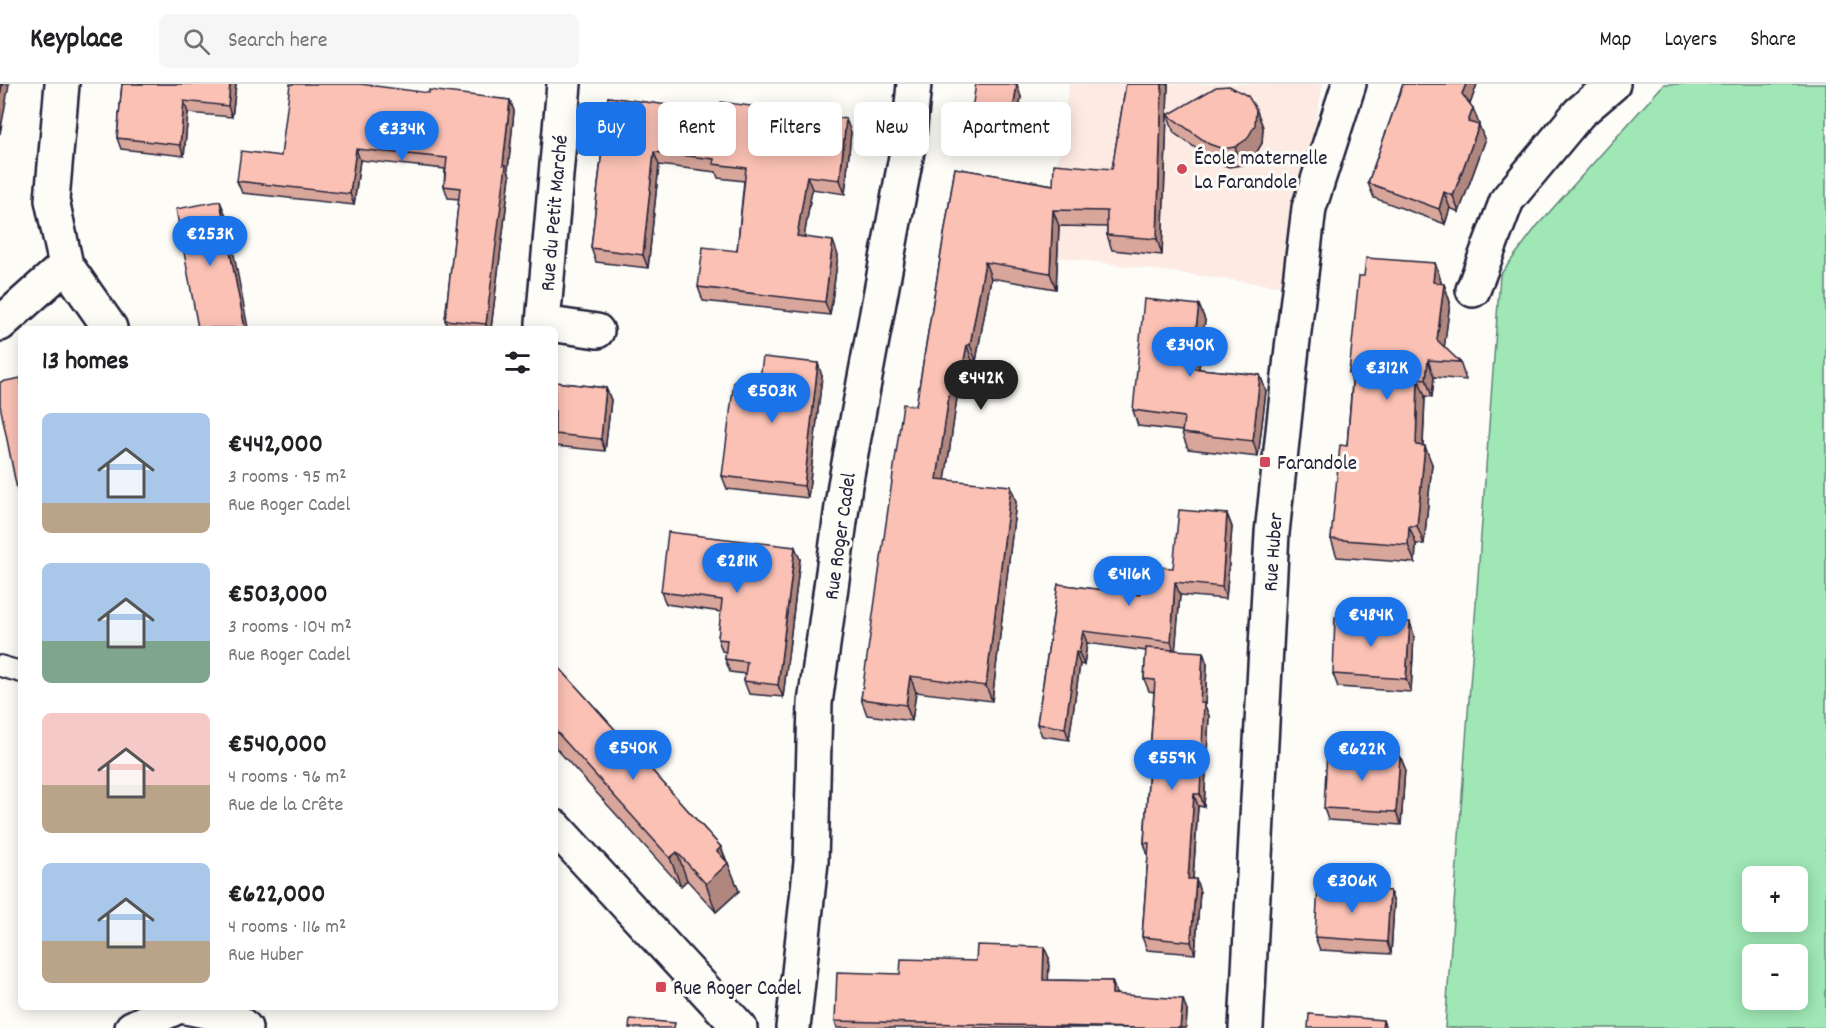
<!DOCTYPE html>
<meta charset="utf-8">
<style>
body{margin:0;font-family:Dekko,sans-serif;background:#f6f6f6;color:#202124;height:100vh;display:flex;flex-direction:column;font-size:22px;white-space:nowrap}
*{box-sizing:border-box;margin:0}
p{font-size:20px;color:#757577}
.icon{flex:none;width:33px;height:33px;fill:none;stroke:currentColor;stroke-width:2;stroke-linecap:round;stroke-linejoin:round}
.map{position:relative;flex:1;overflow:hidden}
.side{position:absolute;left:18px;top:242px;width:540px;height:684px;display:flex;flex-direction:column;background:#fff;border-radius:9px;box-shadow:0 3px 15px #0003}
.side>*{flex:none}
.hud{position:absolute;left:576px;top:18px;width:570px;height:54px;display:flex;gap:12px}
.controls{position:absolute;left:1742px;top:782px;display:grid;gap:12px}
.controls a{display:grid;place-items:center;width:66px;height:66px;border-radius:9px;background:#fff;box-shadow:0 3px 15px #0003;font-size:30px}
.price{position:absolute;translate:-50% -51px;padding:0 14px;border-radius:21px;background:#1a73e8;color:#fff;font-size:20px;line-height:39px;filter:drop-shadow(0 2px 3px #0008)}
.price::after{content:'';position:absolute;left:50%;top:36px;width:18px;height:14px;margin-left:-9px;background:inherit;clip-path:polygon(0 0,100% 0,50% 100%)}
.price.selected{background:#222;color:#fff}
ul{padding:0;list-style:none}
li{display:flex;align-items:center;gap:18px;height:150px;padding:0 24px}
li span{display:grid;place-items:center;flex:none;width:168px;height:120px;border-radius:9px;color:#555}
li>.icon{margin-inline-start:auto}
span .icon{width:72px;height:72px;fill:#fffc;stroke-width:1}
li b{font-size:26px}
h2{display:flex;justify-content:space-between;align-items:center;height:72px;padding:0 24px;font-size:26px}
.tag{padding:0 21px;border-radius:9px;background:#fff;box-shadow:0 3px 15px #0003;font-size:21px;line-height:54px}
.tag.selected{background:#1a73e8;color:#fff}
header{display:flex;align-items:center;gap:36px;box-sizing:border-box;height:84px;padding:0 30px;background:#fff;border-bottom:2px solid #e0e0e0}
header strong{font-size:28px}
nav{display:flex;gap:33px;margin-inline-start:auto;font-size:21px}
.search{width:420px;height:54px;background:#f6f6f6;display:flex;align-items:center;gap:15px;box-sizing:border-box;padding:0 21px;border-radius:9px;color:#757577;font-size:22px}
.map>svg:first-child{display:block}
.built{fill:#fceae3}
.green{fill:#9fe7b5;stroke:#608478;stroke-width:1.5;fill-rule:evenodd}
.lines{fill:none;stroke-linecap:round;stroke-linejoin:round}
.lane-casing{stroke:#22223b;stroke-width:24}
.street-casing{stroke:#22223b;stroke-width:38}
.lane{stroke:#fdfcf7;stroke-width:20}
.street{stroke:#fdfcf7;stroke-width:33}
.wall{fill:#d8a69b;stroke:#22223b;stroke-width:1.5}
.shaded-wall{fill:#b0877e;stroke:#22223b;stroke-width:1.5}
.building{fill:#fbc1b4;stroke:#22223b;stroke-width:1.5}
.poi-dot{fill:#d1495b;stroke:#fdfcf7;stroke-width:2}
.labels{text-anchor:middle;stroke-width:6;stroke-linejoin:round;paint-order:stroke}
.poi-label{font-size:21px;fill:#22223b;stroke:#fdfcf7;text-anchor:start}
.street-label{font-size:21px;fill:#22223b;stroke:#fdfcf7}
</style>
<header>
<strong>Keyplace</strong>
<div class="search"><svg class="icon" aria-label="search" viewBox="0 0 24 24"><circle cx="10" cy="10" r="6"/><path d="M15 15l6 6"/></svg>Search here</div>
<nav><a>Map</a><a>Layers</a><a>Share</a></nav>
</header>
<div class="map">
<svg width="1826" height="944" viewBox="0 0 1826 944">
<rect width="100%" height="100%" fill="#fdfcf7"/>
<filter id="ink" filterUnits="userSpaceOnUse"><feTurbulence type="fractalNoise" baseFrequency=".0167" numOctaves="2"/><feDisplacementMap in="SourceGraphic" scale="12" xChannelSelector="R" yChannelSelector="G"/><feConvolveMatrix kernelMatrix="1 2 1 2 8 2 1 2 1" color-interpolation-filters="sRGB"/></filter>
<g filter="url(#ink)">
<path class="built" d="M1069,0H1323L1285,203L1044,171Z"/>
<path class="green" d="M1664,0H1826V944H1445L1500,191L1537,142ZM1752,792H1797V837H1752ZM1752,870H1797V915H1752Z"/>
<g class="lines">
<g class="lane-casing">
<path id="lane" d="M0,582L21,588"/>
</g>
<g class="street-casing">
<g id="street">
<path d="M62,0L52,116L66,181L110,244"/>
<path d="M564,0L543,239L597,247"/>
<path d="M1473,206L1507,116L1579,29L1613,0"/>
<path d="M0,240L66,181"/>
<path d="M555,743L740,944"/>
<path d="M181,922L230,932L245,944"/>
<path d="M132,944L179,922"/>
<path d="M793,944L811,778L815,619L845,401L908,62L914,0"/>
<path d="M1246,944L1272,449L1292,264L1309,124L1349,0"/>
</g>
</g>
<use href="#lane" class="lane"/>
<use href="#street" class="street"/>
</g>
<g class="wall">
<path d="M122,0H236L232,33L188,29L184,72L121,65L117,54Z"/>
<path d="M1126,0H1168L1162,171L1112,166L1107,151V143L1059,142L1056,205L991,194L976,277L972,276L968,302L959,300L945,396L1016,418L992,617L916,608L912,637L867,631L861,615L916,322L955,84L1053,101L1112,85Z"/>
<path d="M1403,0H1477L1470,20L1485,57L1459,128L1450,124L1445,140L1374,114L1368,99Z"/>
<path d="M429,9L510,16L514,27L508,86L510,92L491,244H448L445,236L459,115L448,114L444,102L445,85L360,76L354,121L242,109L237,97L281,72Z"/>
<path d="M608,13L851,48L845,110L812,105L804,153L838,171L830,231L703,217L698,203L737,167L744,97L718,94L716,88L659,81L648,184L596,178L591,164Z"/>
<path d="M1021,13L1015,51L976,44L971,31Z"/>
<path d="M1256,25L1263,43L1262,59L1254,73L1242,81L1229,83L1216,78L1174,49L1168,31Z"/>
<path d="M1435,179L1441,197V200H1444L1450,218L1444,263L1460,278L1466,296L1434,293L1432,313L1425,312L1423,362L1432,380L1424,460H1416L1415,479L1337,473L1331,455L1347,362L1352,298L1349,289L1364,192Z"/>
<path d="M1199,221L1205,236L1199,285L1260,291L1266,307L1258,373L1188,365L1182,349V347L1138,342L1133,326Z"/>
<path d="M822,292L808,414L727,405L722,392L759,301Z"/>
<path d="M555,298L606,304L611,316L605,367L555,362Z"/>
<path d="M1227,430L1232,443L1226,515L1180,511L1175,566L1207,580L1205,622L1209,632L1204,723L1198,722L1193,795L1200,808L1195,870L1147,866L1142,853L1148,772L1144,759L1154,608L1149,607L1144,595L1146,567L1087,559L1084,581L1080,580L1069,656L1042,652L1037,640L1058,500L1140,511L1173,484Z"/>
<path d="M800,475L783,613L749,610L744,597L745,590L730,588L725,575L726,568L722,567L718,555L721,528L666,520L661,508Z"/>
<path d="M1414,551L1411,608L1338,603L1333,590Z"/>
<path d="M555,579L721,763L739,807L716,828L687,796L681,802L555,663Z"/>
<path d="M1400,672L1405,684L1401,741L1328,736L1324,724Z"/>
<path d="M1390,807L1394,819L1391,870L1320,866L1315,853Z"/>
<path d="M1049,874L1048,896L1112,897L1116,910L1187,927L1186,944H837L835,937L900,890L976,877Z"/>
</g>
<g class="shaded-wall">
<path d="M2,0H9L0,50V12Z"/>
<path d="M230,0H236L232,33L228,22Z"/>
<path d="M1017,0L1021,13L1015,51L1011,39Z"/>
<path d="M1162,0H1168L1162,171L1157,155Z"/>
<path d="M1466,0H1477L1468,26L1462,10Z"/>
<path d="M510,16L514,27L508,86L510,92L491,244H487L486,240Z"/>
<path d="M184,17L188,29L184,72L180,61Z"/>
<path d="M1473,24L1479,40L1474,53L1468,38Z"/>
<path d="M1256,25L1263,43L1262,59L1254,73L1242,81L1235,63Z"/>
<path d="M846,35L851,48L845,110L840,96Z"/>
<path d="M1479,41L1485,57L1459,128L1453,112Z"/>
<path d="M356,65L360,76L354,121L350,110Z"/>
<path d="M654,68L659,81L648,184L643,171Z"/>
<path d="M807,92L812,105L802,166L797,152Z"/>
<path d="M1444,108L1450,124L1445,140L1439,125Z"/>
<path d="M220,117L227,134L248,244H245Z"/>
<path d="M1053,126L1059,142L1056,205L1050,189Z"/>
<path d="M833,157L838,171L830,231L825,218Z"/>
<path d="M985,178L991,194L976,277L970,261Z"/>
<path d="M1435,179L1441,197L1439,216L1433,198Z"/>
<path d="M1444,200L1450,218L1443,274L1437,256Z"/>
<path d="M1199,221L1205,236L1197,299L1191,284Z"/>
<path d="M967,261L972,276L968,302L962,286Z"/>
<path d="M1428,276L1434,293L1432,313L1426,295Z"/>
<path d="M818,279L822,292L808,414L804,402Z"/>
<path d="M953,284L959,300L943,411L937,395Z"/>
<path d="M1260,291L1266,307L1258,373L1253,357Z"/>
<path d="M1418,294L1425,312L1422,379L1416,361Z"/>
<path d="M606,304L611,316L605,367L601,355Z"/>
<path d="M1425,362L1432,380L1424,460L1417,442Z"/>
<path d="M1011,402L1016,418L992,617L986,602Z"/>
<path d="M1227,430L1232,443L1226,515L1222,503Z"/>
<path d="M1409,442L1416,460L1415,479L1408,461Z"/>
<path d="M795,463L800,475L783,613L778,601Z"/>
<path d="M1175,498L1180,511L1175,570L1171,558Z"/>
<path d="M1410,538L1414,551L1411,608L1406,595Z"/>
<path d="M1083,547L1087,559L1084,581L1079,569Z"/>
<path d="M1076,568L1080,580L1069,656L1065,644Z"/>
<path d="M1203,568L1207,580L1205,622L1209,632L1204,723L1200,710V619Z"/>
<path d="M910,592L916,608L912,637L906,621Z"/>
<path d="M1400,672L1405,684L1401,741L1396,728Z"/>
<path d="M1194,710L1198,722L1192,807L1188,795Z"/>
<path d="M721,763L727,780L728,779L739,807L716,828L706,800L717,767Z"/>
<path d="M677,768L687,796L681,802L670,774Z"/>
<path d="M1196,795L1200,808L1195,870L1191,858Z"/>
<path d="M1390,807L1394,819L1391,870L1387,858Z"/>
<path d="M1044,863L1049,874L1048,908L1043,896Z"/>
<path d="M1112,897L1116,908V921L1112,910Z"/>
<path d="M1183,915L1187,927L1186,944H1180Z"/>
<path d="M1383,936L1386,944H1382Z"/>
</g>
<g class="building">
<path d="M0,0H2L0,12Z"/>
<path d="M122,0H230L228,22L184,17L180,61L117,54Z"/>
<path d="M290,0H360L429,9V6L510,16L503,81H506L486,240L445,236L460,104L444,102L447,74L356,65L350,110L237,97L241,67L281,72Z"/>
<path d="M976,0H1017L1011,39L971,31Z"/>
<path d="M1126,0H1162L1157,155L1107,151V127L1053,126L1050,189L985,178L970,261H967L962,286L953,284L937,395L1011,402L986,602L910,592L906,621L861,615L903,320L916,322L955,84L1053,101L1054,80L1112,85Z"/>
<path d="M1403,0H1466L1462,10L1473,24L1468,38L1479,41L1453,112L1444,108L1439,125L1368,99Z"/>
<path d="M1229,2L1248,12L1256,25L1255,41L1247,55L1235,63L1223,65L1209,60L1168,31L1216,3Z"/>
<path d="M608,13L720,28L721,18L846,35L840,96L807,92L797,152L833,157L825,218L698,203L703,163L737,167L746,84L713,80L714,75L654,68L643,171L591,164Z"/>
<path d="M220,117L245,244H198L176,125Z"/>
<path d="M1366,174L1435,179L1433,198L1444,200L1437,256L1460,278L1428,276L1426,295L1418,294L1416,361L1425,362L1417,442H1409L1408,461L1331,455L1340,361L1347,362L1353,290L1349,289L1359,192H1364Z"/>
<path d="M1144,215L1199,221L1191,284L1260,291L1253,357L1182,349L1184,333L1133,326Z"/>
<path d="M763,273L818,279L804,402L722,392L734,297L759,301Z"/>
<path d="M21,294V425L0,321V298Z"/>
<path d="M555,298L606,304L601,355L555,350Z"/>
<path d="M1179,426L1227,430L1222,503L1175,498L1171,558L1083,547L1079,569L1076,568L1065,644L1037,640L1058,500L1140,511L1143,482L1173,484Z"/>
<path d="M668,448L795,463L778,601L744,597L747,578L725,575L727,556L718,555L722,516L661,508Z"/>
<path d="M1335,533L1410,538L1406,595L1333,590Z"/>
<path d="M1146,564L1203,568L1200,619H1204L1200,710H1194L1188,795H1196L1191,858L1142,853L1149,759H1144L1155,596L1144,595Z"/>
<path d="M555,579L721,763L717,767L728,779L706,800L677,768L670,774L555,646Z"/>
<path d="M1327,667L1400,672L1396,728L1324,724Z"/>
<path d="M1318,802L1390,807L1387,858L1315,853Z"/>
<path d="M977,861L1044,863L1043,896L1112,897V910L1183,915L1180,944H1138L835,937L837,888L900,890L901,875L976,877Z"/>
<path d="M1309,930L1383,936L1382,944H1308Z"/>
<path d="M630,935L675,939L674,944H629Z"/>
</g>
</g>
<g class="poi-dot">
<circle cx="1182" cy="85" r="6"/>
<rect x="1259" y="372" width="12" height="12" rx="3"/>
<rect x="655" y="897" width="12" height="12" rx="3"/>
</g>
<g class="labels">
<g class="poi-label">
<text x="1194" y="80">École maternelle<tspan x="1194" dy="24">La Farandole</tspan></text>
<text x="1277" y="385">Farandole</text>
<text x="673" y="910">Rue Roger Cadel</text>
</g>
<g class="street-label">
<text transform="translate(553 129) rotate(-85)" y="7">Rue du Petit Marché</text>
<text transform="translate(839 452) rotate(-82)" y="7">Rue Roger Cadel</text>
<text transform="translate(1272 468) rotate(-86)" y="7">Rue Huber</text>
</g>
</g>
</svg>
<div class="controls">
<a>+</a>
<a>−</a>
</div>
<b class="price" style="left:402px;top:78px">€334K</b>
<b class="price" style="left:210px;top:183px">€253K</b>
<b class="price" style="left:1190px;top:294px">€340K</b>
<b class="price" style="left:1387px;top:317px">€312K</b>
<b class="price selected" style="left:981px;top:327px">€442K</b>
<b class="price" style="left:772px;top:340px">€503K</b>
<b class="price" style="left:737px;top:510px">€281K</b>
<b class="price" style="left:1129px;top:523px">€416K</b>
<b class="price" style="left:1371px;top:564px">€484K</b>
<b class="price" style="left:633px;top:697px">€540K</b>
<b class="price" style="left:1362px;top:698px">€622K</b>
<b class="price" style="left:1172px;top:707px">€559K</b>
<b class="price" style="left:1352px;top:830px">€306K</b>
<div class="hud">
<a class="tag selected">Buy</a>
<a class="tag">Rent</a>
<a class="tag">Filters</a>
<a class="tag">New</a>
<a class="tag">Apartment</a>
</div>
<section class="side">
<h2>13 homes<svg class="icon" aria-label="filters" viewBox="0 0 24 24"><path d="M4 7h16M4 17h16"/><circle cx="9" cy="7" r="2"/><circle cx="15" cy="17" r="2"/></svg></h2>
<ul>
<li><span style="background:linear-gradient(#a9c7e8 75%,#b9a48a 0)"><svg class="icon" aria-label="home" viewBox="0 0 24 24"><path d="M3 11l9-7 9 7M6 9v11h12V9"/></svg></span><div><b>€442,000</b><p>3 rooms · 95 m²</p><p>Rue Roger Cadel</p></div></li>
<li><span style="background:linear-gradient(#a9c7e8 65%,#7fa58c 0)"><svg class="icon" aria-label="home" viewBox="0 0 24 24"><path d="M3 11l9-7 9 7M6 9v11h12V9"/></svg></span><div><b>€503,000</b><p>3 rooms · 104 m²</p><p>Rue Roger Cadel</p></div></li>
<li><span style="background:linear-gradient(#f6c9c9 60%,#b9a48a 0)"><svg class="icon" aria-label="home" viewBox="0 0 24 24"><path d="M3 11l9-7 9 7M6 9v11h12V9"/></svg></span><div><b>€540,000</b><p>4 rooms · 96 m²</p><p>Rue de la Crête</p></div></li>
<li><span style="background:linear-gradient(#a9c7e8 65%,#b9a48a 0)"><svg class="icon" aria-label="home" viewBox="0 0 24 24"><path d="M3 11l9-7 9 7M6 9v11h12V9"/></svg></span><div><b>€622,000</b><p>4 rooms · 116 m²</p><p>Rue Huber</p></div></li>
</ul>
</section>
</div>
